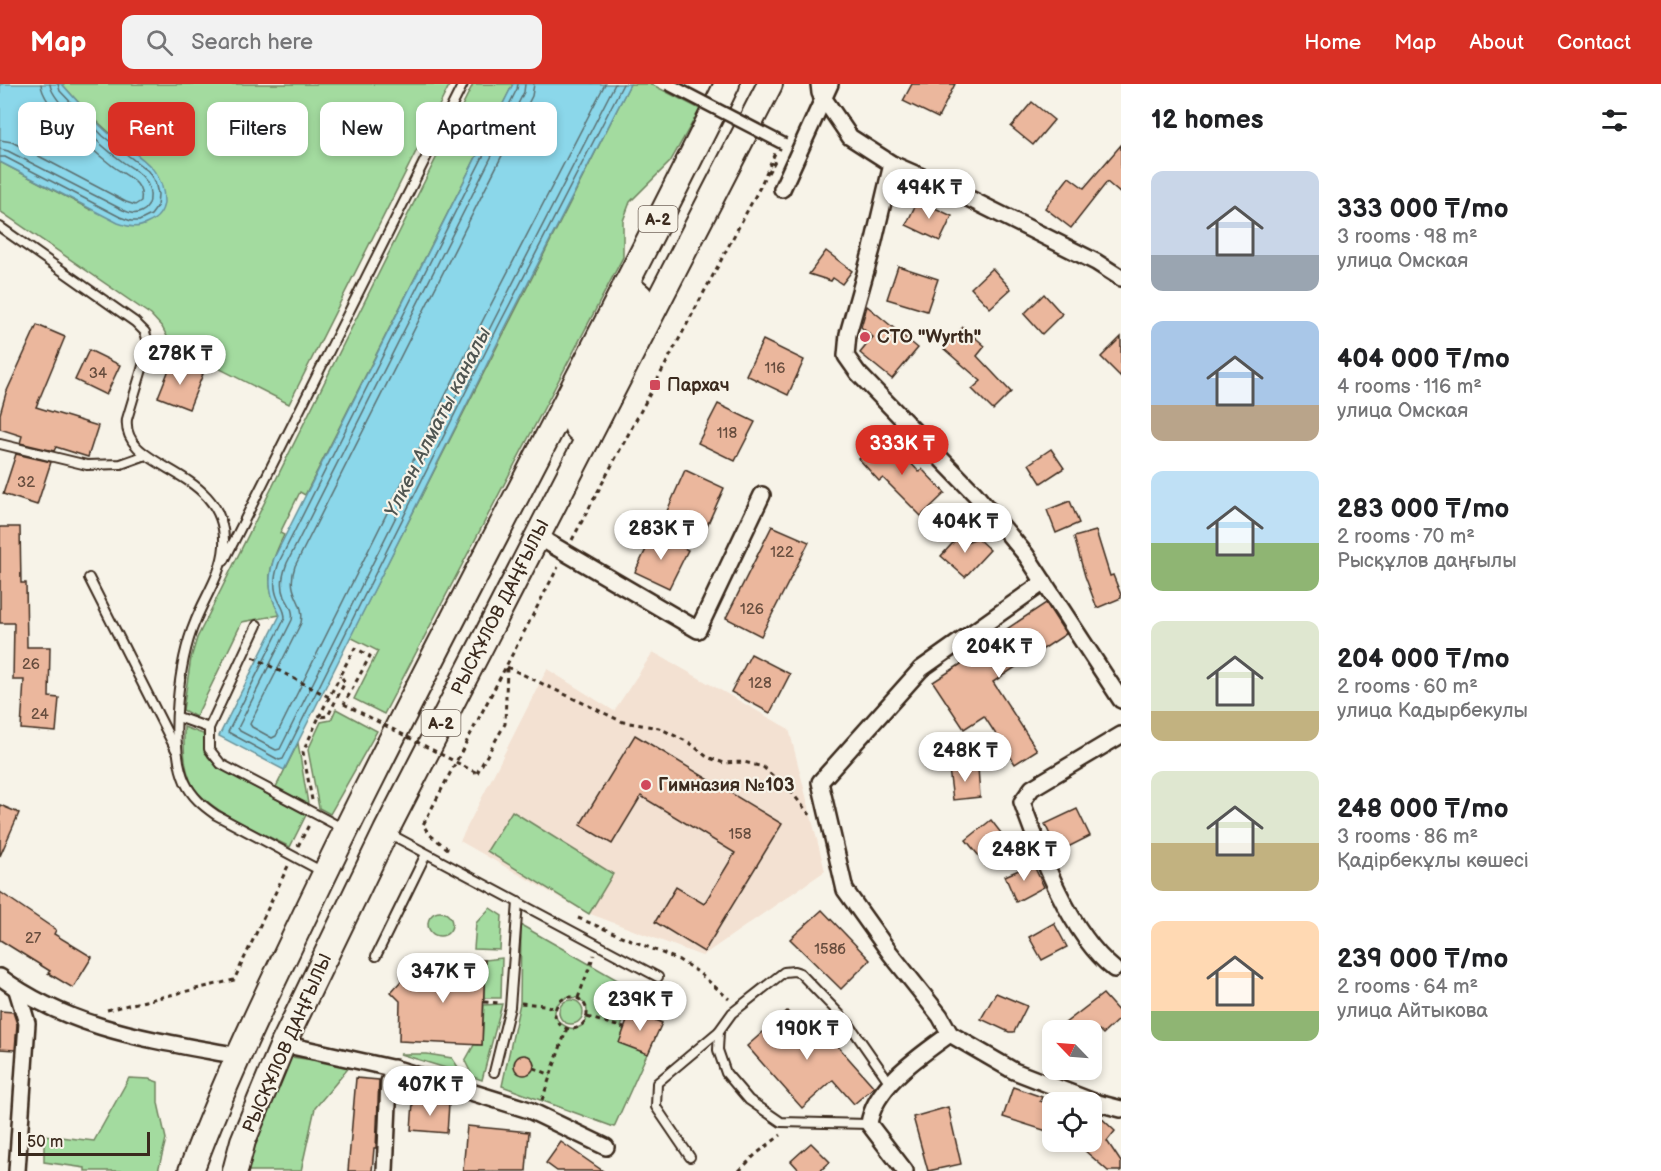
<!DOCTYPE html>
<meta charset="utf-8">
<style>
body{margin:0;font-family:"Balsamiq Sans",sans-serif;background:#f2f2f2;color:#202124;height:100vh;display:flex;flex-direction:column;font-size:22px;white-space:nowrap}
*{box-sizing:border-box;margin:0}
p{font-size:20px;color:#757577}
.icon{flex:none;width:33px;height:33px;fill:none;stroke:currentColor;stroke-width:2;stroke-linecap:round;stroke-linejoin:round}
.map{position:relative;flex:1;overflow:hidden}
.side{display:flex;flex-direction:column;background:#fff;width:540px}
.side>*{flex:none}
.top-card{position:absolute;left:18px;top:18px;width:570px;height:54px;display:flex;gap:12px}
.needle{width:39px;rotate:295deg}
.tools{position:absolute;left:1042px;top:936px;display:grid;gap:12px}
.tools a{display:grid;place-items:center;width:60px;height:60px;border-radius:12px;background:#fff;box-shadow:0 3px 9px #0003;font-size:30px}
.scale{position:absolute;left:18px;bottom:15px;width:132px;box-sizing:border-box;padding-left:6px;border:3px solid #3b2a1e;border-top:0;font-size:16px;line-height:21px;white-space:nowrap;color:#3b2a1e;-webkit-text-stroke:4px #f7f3e8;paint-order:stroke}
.price{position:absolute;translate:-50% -51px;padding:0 14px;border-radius:21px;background:#fff;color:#222;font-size:20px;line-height:39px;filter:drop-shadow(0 2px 3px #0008)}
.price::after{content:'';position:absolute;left:50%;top:36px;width:18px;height:14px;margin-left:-9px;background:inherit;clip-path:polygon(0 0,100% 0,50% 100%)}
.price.on{background:#d93025;color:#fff}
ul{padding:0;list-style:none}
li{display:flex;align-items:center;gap:18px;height:150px;padding:0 30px}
li span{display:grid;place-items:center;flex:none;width:168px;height:120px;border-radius:12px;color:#555}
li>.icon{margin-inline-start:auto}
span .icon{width:72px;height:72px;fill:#fffc;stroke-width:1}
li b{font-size:26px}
h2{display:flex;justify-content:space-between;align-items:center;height:72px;padding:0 30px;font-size:26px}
.tag{padding:0 21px;border-radius:12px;background:#fff;box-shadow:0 3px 9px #0003;font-size:21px;line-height:54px}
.tag.on{background:#d93025;color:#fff}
header{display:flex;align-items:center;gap:36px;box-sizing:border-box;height:84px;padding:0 30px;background:#d93025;color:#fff}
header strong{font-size:28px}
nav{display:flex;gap:33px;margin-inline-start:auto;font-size:21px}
.search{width:420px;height:54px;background:#f2f2f2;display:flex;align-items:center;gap:15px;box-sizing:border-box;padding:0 21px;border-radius:12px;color:#757577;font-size:22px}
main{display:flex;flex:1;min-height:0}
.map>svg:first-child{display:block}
.built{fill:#f3e1d2}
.green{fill:#a3db9f;stroke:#6f825e;stroke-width:1.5;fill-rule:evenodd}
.water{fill:#8bd7ea;stroke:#6b9298;stroke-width:1.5}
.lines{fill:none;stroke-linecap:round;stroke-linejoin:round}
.shore{stroke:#5b6f70;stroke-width:1.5}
.building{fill:#ebb79d;stroke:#3b2a1e;stroke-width:1.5}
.service-casing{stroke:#3b2a1e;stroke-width:12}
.minor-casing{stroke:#3b2a1e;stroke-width:20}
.primary-casing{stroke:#3b2a1e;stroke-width:28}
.path{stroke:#3b2a1e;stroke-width:3;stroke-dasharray:4.5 4.5;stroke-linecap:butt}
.service{stroke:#f7f3e8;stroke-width:8}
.minor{stroke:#f7f3e8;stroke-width:15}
.primary{stroke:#f7f3e8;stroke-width:24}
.pedestrian-bridge-casing{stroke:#3b2a1e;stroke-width:15;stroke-linecap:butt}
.path-bridge{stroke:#3b2a1e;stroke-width:3;stroke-dasharray:4.5 4.5;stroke-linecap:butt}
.pedestrian-bridge{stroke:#f7f3e8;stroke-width:10}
.poi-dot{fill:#d1495b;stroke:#f7f3e8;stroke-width:2}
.labels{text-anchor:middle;stroke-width:4.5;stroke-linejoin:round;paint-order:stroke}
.number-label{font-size:15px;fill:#674d3e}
.shield{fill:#f7f3e8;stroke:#73665b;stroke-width:1.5}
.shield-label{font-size:16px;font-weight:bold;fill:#3b2a1e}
.poi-label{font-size:18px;font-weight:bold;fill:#3b2a1e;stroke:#f7f3e8;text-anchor:start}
.street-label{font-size:18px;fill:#3b2a1e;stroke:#f7f3e8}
.water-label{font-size:20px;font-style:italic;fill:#4f5551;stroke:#f7f3e8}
</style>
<header>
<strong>Map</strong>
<div class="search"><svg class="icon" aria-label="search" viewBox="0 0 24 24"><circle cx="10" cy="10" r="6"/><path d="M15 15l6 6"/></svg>Search here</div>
<nav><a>Home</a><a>Map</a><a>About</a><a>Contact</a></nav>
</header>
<main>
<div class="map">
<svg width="1121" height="1087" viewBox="0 0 1121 1087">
<rect width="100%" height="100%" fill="#f7f3e8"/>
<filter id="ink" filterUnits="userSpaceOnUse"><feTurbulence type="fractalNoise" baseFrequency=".0167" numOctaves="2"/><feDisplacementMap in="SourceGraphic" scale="12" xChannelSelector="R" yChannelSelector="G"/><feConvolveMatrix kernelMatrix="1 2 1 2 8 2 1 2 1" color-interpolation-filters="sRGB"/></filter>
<g filter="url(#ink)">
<path class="built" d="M653,568L789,645L825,787L702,872L585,828L460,757L547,585L614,627Z"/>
<g class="green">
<path d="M62,0H450L289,320L171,260L162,243L151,231L0,127V78L91,126L126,64L87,28Z"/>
<path d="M473,0H513L305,411L300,408L280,449L284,451C269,481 263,501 280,531L242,538L196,633L183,626L191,574L197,554Z"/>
<path d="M630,0H651L700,25L670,78L630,118L623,137V173L384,630L354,615L378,567L350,553Z"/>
<path d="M336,625L377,647L330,730L319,724L308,666L321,638L331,636Z"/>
<path d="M184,643L203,650L208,673L218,683L306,731L290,763C263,749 204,726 191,698C183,680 184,662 184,643Z"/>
<path d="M298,659L308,720L276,703Z"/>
<path d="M512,727L613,790L589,830L487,767Z"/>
<path d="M490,824L502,832L500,866L474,865L476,839Z"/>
<circle cx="440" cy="840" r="12"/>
<path d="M521,841L635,906L621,943L647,970L614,1043L502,1002L520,919ZM567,913L578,914C584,918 588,923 587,930C584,963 532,931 567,913Z"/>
<path d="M502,874L501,914H484L485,876Z"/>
<circle cx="571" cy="928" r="12"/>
<path d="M502,920L482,996L473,993L465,977L474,961H482L484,921Z"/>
<path d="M400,970H427L452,974L462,989Z"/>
<path d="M291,973L351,981L315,1024L301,1087H244L273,1005Z"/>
<path d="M129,994L149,995L158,998V1019L166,1055L158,1087H85V1084L44,1078V1051L94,1057Z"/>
</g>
<g class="water">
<path d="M0,0H62C76,16 90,32 106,47C130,69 165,80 164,118C163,128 157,135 148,139C137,145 129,143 118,139L0,78Z"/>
<path d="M513,0H630L505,244L284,686L219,652L280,531C269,511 267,496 274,474Z"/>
</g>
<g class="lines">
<g class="shore">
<path d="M518,0L517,5L280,476C275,489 272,502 278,515C281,522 285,526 285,534L228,648L279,676L283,675L499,241L623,0"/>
<path d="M525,0L524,8L287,479C283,490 280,501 285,513C289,521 294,526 292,536L238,644L240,647L276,666L280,665L493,238L615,0"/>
<path d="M534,0L532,12L295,482C285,512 306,515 301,539L250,640L252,643L272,654L276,652L484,234L605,0"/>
<path d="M0,56L12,58L126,118L135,121L141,117C142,111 141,105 137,100C130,92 118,87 110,80C92,66 42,22 41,0"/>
<path d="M0,65L8,67L123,126C130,129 134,131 141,128C155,122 151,101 142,92C136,85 126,81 119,75C104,64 51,17 50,0"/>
<path d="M0,73H5L120,133L131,137H139L151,131L157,123L158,110L155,98L148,87L103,52L60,7L58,0"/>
</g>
</g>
<g class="building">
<path d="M912,0H955L938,34L903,17Z"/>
<path d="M1032,18L1054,36L1033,61L1011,43Z"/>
<path d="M1121,61V110L1107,98L1071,144L1045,124L1069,93L1084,104Z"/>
<path d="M918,116L952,132L940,157L906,141Z"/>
<path d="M826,167L852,187L842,200L833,194L831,197L809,190Z"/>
<path d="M898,182L938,195L927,227L887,215Z"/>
<path d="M992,184L1011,205L990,224L971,204Z"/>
<path d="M1044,210L1062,230L1042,250L1024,230Z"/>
<path d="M867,222L918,264L892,295L860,269L873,253L861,243Z"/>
<path d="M37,241L65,253L36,323L98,342L88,373L56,363L54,367L20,359L22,352L0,345V330L6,309Z"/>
<path d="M963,243L985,262L977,272L1011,308L993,326L972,305L981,297L944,265Z"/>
<path d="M1121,253V293L1101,273Z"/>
<path d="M763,256L804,276L788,311L746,291Z"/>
<path d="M89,266L120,281L106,311L75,296Z"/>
<path d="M172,278L203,290L189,325L158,313Z"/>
<path d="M718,320L755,338L735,377L698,359Z"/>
<path d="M885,351L919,388L922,385L945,409L921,432L883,394L879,397L859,375Z"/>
<path d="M1051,365L1064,384L1041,399L1029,380Z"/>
<path d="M16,370L51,378L37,421L3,410Z"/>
<path d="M685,386L724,404L706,444L667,427Z"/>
<path d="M1070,417L1079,439L1056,449L1047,426Z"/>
<path d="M772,442L809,458L761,552L726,534Z"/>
<path d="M0,443H20L21,499H26L27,563H50L49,613L59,614L56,648L21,645L24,596H13L14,539H0Z"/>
<path d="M1096,447L1110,492L1113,491L1121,511V514L1097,524L1085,492L1074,453Z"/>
<path d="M654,449L688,466L669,504L635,488Z"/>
<path d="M961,450L966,458L977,454L990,466L965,493L941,472Z"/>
<path d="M1046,519L1066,550L993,598L1037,666L1015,680L984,632L964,645L933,598L981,567L978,564Z"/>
<path d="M751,570L790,590L770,629L731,608Z"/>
<path d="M635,651L782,740L704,868L655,838L676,803L704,820L735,769L641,712L612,760L580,741Z"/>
<path d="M978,683L980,713L953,716L949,685Z"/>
<path d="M0,721L19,729L0,772Z"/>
<path d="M1077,725L1090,752L1058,768L1045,740Z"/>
<path d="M991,736L1008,758L983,777L966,756Z"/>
<path d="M1033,780L1044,803L1016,818L1005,792Z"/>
<path d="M0,808L56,846L54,850L92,873L73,904L48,889L50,887L0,856Z"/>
<path d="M822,826L870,876L841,905L790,855Z"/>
<path d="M1054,839L1067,863L1042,876L1029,853Z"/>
<path d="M450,875L485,876L482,961L399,957L400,917L391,908L401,897V889L429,890Z"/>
<path d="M996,909L1027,922L1014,948H1009L981,935Z"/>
<path d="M1103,910L1121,930V933L1103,950L1099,946H1056Z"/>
<path d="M631,926L662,939L648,970L619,959Z"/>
<path d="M0,927L13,928L17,940L15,966L0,965Z"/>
<path d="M787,927L808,951L819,941L874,1003L854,1020L833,996L802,1024L747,962Z"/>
<circle cx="524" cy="981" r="10"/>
<path d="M356,994L379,996L376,1064H374L372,1087H348Z"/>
<path d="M1013,1003L1042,1013L1040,1017L1053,1021V1049L1003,1033Z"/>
<path d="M413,1018L449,1020L447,1049L411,1046Z"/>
<path d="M948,1023L961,1080L928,1087L913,1033Z"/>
<path d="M1092,1028L1096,1029L1115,1047L1107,1057L1121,1078V1087H1108L1075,1058H1092Z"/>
<path d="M467,1042L529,1048L526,1087H463Z"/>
<path d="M561,1058L603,1087H557L546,1079Z"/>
<path d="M811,1059L830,1078L820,1087H800L791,1077Z"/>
</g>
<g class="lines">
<g class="service-casing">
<g id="service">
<path d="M0,143L135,238L145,248L149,262L127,335C121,388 228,382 224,462C222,490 205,512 195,538C179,576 168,660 185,698C192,713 203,722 216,731L323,788"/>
<path d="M0,360L87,381L121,380L146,371"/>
<path d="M224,477L463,0"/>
<path d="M89,494L176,666"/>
<path d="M257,541L209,644V665L221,680L344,745"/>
<path d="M178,633L209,644"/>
<path d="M390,750L658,893"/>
<path d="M376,872L426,770"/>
<path d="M494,988L510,923L518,818"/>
<path d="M869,1040L781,1038L749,1016L726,989L718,966L719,947L732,929L784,888L794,887L800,889L849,940L890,999"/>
<path d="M690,1073L656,1023L657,999L719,947"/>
</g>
</g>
<g class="minor-casing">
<g id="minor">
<path d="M819,0L820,9L850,53L892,80L954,107L1096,178L1121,194"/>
<path d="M892,80L872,165L848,250L846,272L858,289L975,410L1026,471L1121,616"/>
<path d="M782,105L830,0"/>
<path d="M537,452L698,546L762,411"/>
<path d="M1044,498L921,585L820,698L845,806L890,869L940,932L950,950L1014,987L1094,1018L1121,1025"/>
<path d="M1114,885C1069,849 1041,771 1022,718L1032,704L1121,651"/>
<path d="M0,893C71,946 154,956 238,972"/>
<path d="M283,960L400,986L529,1026L606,1063"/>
<path d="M17,1087L27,939L17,906"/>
<path d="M385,1087L389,998L394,984"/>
<path d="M905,1087L869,1040C874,1002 921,971 950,950"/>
</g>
</g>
<g class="primary-casing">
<g id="primary">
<path d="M588,354L577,344L576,339L639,217L640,212L626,200"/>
<path d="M191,1087C214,1024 242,963 271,902C304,833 337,763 372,694C488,462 613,233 727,0"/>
<path d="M235,1087L243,1057L283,960L386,747L770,0"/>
</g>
</g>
<g class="path">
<path d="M768,89L775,77"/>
<path d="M572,456L760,103L775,69"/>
<path d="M253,573L329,613"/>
<path d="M507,583L623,638L659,644L690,659L707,673L724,679L744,678L763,683L793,710L810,731"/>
<path d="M319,633L340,592"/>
<path d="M477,689L505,640L507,584"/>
<path d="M312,716L303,668L319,633L328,632L345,598L340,591L355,564L370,572L344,620"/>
<path d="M298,762L310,739"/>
<path d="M448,765L429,750L423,741L558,483"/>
<path d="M578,834L679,876L698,888L729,915"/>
<circle cx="571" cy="929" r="16"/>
<path d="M578,914L594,871"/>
<path d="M484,918L500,919"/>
<path d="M521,919L544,921L556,925"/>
<path d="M107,926L234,896L288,782"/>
<path d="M587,933L624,944"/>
<path d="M534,984L551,991"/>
<path d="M542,1016L567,944"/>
<path d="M739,1087L756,1070L781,1051"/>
</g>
<use href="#service" class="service"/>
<use href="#minor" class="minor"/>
<use href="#primary" class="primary"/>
<g class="pedestrian-bridge-casing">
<path id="pedestrian-bridge" d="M668,0L784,60"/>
</g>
<path class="path-bridge" d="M344,620L477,689"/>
<use href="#pedestrian-bridge" class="pedestrian-bridge"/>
</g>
</g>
<g class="poi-dot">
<circle cx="865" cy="253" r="6"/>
<rect x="649" y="295" width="12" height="12" rx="3"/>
<circle cx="646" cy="701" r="6"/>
</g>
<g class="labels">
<g class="number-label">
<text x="775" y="289">116</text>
<text x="98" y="294">34</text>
<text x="727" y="354">118</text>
<text x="26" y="403">32</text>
<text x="782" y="473">122</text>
<text x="752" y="530">126</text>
<text x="31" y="585">26</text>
<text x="760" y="604">128</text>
<text x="40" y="635">24</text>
<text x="740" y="755">158</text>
<text x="33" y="859">27</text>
<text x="830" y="870">158б</text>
</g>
<g class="shield">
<rect x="638.5" y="122" width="39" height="26" rx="4.5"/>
<rect x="421.5" y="626" width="39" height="26" rx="4.5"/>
</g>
<g class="shield-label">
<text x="658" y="141">A-2</text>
<text x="441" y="645">A-2</text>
</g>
<g class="poi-label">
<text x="877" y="259">СТО "Wyrth"</text>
<text x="667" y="307">Пархач</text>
<text x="658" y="707">Гимназия №103</text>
</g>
<g class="street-label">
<text transform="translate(500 523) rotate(-63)" y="6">РЫСҚҰЛОВ ДАҢҒЫЛЫ</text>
<text transform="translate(287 959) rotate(-66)" y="6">РЫСҚҰЛОВ ДАҢҒЫЛЫ</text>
</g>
<g class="water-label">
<text transform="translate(437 338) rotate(-63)" y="7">Үлкен Алматы каналы</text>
</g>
</g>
</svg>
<div class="tools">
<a><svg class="needle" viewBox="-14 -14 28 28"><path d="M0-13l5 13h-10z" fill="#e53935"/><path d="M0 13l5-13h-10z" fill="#757577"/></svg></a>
<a><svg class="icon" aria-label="locate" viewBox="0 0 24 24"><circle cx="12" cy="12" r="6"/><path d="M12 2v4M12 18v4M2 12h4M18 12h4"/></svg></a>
</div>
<div class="scale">50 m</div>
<b class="price" style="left:929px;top:136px">494K ₸</b>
<b class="price" style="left:180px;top:302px">278K ₸</b>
<b class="price on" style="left:902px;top:392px">333K ₸</b>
<b class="price" style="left:965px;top:470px">404K ₸</b>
<b class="price" style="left:661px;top:477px">283K ₸</b>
<b class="price" style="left:999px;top:595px">204K ₸</b>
<b class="price" style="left:965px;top:699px">248K ₸</b>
<b class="price" style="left:1024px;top:798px">248K ₸</b>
<b class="price" style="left:443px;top:920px">347K ₸</b>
<b class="price" style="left:640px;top:948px">239K ₸</b>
<b class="price" style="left:807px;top:977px">190K ₸</b>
<b class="price" style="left:430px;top:1033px">407K ₸</b>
<div class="top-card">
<a class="tag">Buy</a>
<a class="tag on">Rent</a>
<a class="tag">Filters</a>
<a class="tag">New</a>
<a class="tag">Apartment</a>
</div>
</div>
<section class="side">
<h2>12 homes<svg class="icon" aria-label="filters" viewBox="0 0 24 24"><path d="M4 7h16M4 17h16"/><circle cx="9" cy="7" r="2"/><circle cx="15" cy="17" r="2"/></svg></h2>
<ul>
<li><span style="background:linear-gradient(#c9d6e8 70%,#9aa5b1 0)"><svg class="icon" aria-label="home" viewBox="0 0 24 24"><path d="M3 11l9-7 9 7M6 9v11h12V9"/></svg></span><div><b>333 000 ₸/mo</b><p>3 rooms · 98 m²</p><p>улица Омская</p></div></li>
<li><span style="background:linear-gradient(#a9c7e8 70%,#b9a48a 0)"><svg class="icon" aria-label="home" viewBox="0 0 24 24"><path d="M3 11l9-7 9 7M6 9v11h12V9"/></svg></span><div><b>404 000 ₸/mo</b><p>4 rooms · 116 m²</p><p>улица Омская</p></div></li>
<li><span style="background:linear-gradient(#bfe0f5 60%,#8fb573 0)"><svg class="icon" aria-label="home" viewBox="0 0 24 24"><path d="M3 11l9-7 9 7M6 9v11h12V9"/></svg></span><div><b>283 000 ₸/mo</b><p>2 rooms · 70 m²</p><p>Рысқұлов даңғылы</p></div></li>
<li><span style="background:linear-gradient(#dfe7d0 75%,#c2b280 0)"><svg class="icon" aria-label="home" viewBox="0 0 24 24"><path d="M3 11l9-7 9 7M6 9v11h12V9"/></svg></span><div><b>204 000 ₸/mo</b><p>2 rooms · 60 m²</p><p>улица Кадырбекулы</p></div></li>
<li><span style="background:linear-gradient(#dfe7d0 60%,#c2b280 0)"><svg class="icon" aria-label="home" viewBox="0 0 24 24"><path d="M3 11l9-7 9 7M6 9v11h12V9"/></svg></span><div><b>248 000 ₸/mo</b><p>3 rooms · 86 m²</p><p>Қадірбекұлы көшесі</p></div></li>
<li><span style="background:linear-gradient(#ffd9b3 75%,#8fb573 0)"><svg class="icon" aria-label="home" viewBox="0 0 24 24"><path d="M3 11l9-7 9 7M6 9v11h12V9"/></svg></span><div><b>239 000 ₸/mo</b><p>2 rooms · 64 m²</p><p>улица Айтыкова</p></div></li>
</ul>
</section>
</main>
